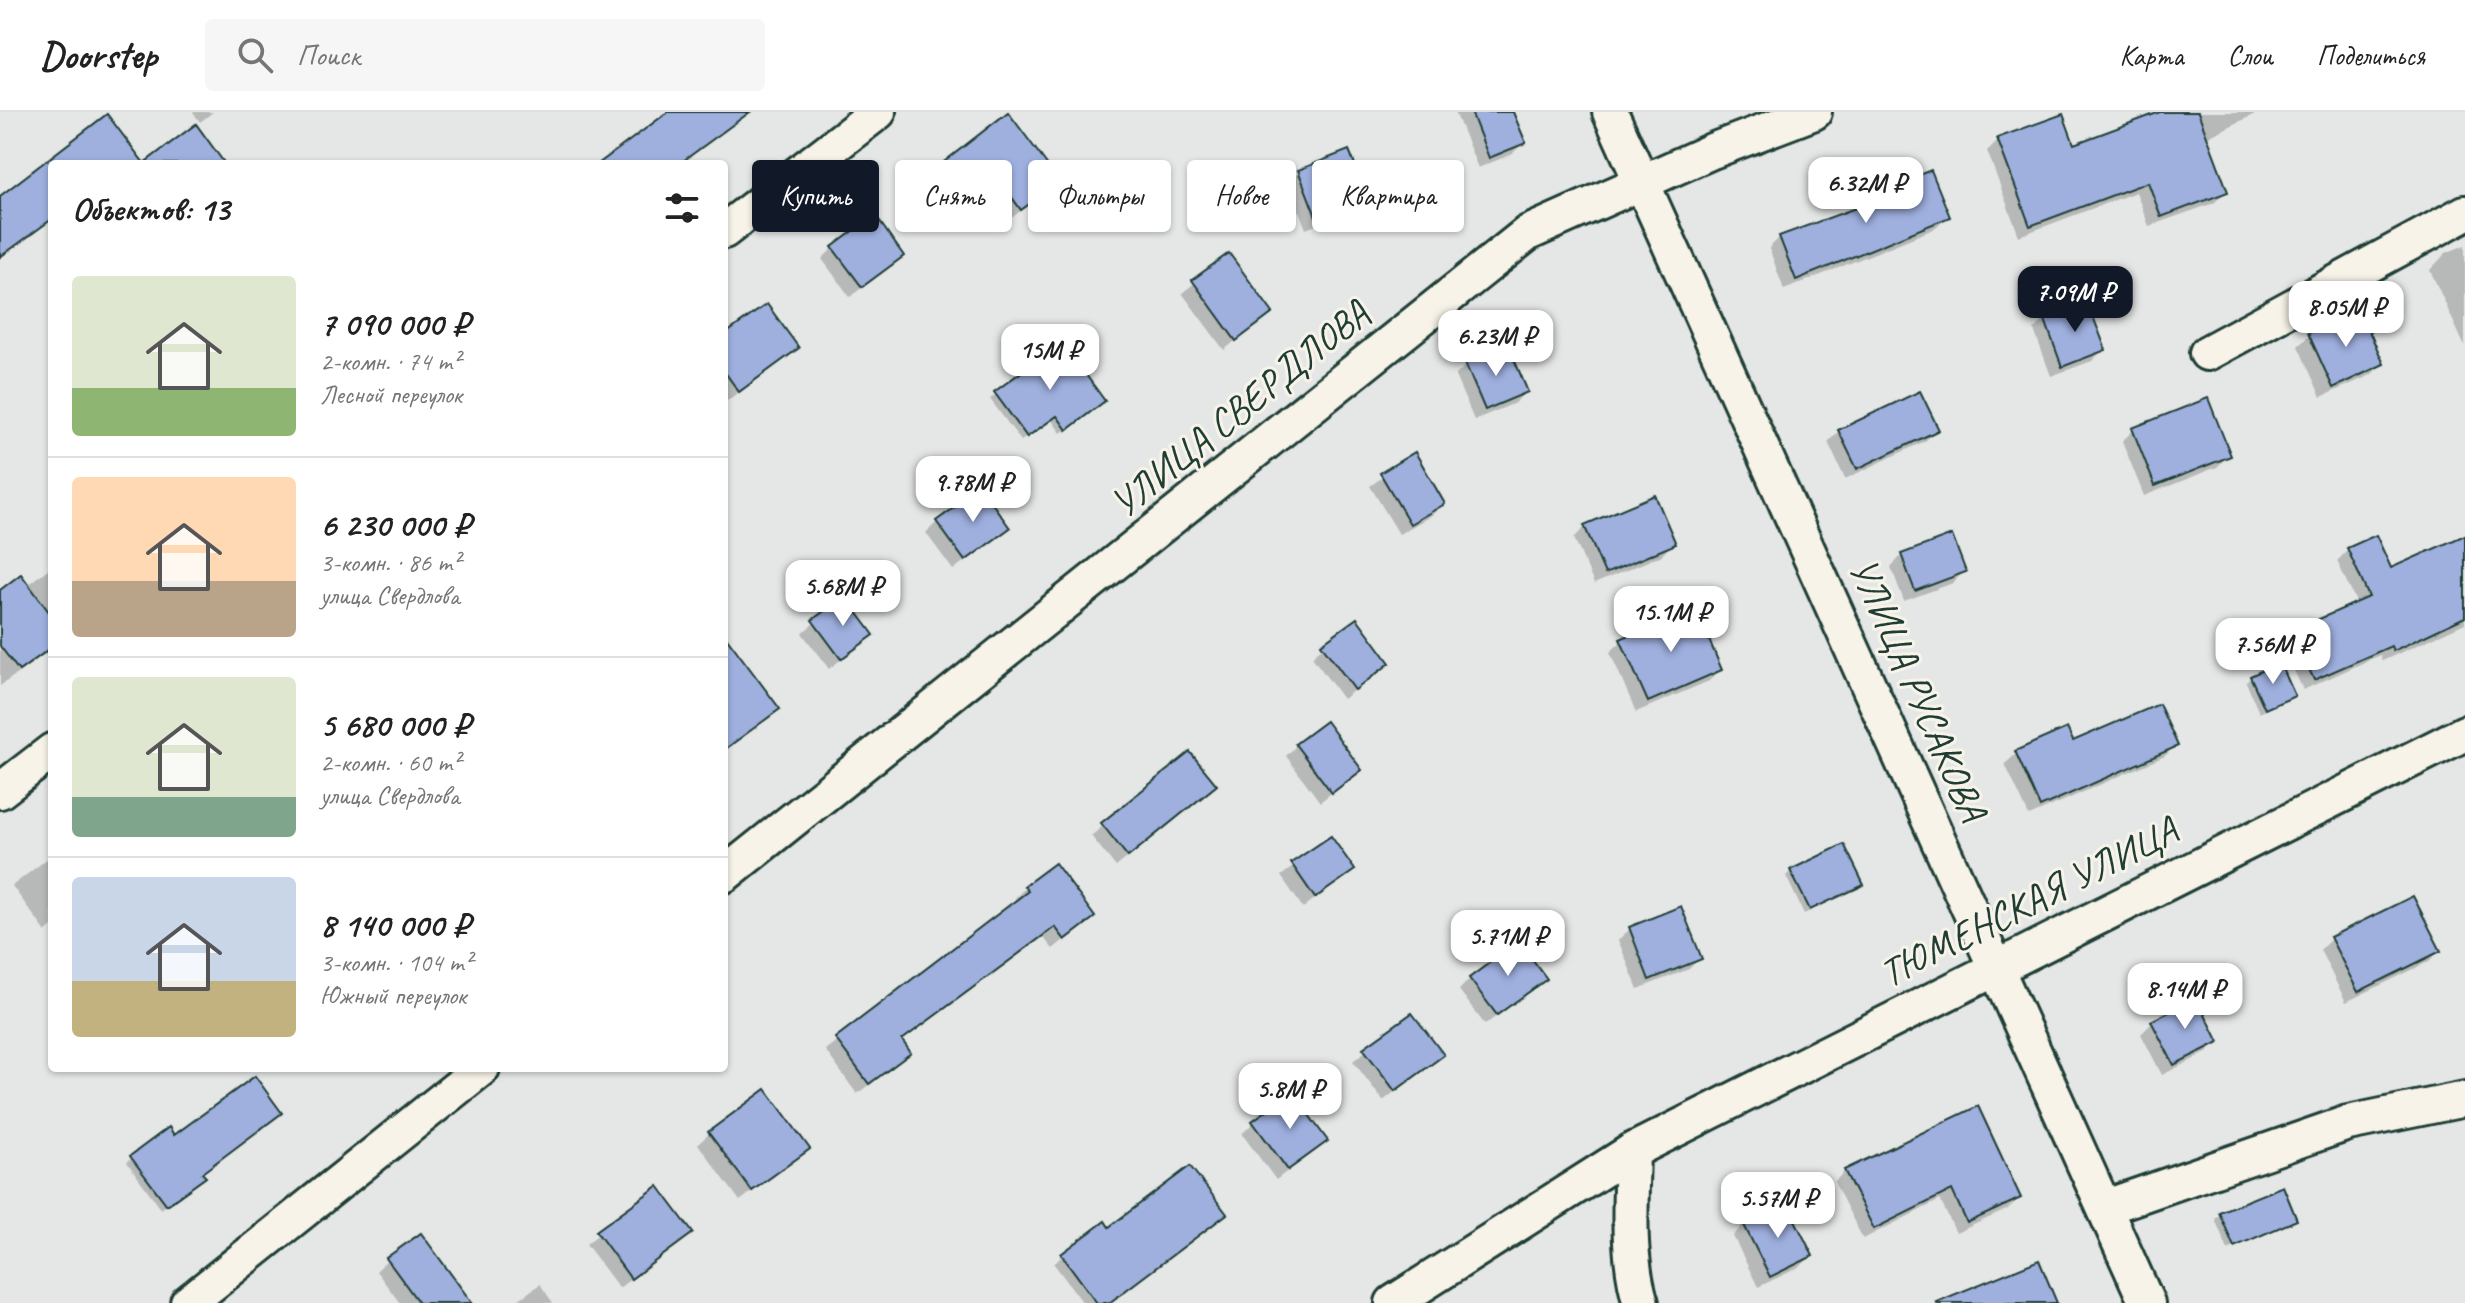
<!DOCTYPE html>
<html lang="ru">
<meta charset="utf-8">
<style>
body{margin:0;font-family:Caveat,sans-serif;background:#f6f6f6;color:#222;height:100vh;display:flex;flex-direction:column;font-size:30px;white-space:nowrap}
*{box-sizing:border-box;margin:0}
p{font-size:26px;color:#767676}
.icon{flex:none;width:44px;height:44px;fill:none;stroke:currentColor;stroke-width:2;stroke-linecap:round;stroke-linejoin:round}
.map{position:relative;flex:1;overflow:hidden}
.details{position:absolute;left:48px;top:48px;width:680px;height:912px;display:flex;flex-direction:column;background:#fff;border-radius:8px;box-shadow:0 2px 6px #0004}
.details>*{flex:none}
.guide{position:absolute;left:752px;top:48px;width:760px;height:72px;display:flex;gap:16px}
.price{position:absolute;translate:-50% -68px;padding:0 18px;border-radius:16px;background:#fff;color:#222;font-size:26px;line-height:52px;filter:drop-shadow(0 2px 4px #0008)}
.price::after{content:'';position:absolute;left:50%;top:48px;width:24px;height:18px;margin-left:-12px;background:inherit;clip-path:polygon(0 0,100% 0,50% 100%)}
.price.current{background:#111827;color:#fff}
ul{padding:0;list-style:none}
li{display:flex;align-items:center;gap:24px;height:200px;padding:0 24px}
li+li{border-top:2px solid #e0e0e0}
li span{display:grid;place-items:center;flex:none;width:224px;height:160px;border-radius:8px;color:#555}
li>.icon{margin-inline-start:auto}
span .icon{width:96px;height:96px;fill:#fffc;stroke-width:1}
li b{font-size:34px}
h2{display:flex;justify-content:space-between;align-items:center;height:96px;padding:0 24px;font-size:34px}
.chip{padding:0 28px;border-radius:8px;background:#fff;box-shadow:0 2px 6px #0004;font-size:28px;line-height:72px}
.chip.current{background:#111827;color:#fff}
header{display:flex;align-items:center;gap:48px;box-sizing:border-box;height:112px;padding:0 40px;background:#fff;border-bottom:2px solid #e0e0e0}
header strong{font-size:38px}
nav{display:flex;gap:44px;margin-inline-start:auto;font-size:28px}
.search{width:560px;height:72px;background:#f6f6f6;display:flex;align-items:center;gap:20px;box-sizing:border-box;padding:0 28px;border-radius:8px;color:#767676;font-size:30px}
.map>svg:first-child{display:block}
.shadow{fill:#0003}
.building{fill:#9fb0df;stroke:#1f3d34;stroke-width:2}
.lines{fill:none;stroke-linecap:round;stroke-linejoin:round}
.minor-casing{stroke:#1f3d34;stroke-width:40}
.minor{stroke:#f7f3e8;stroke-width:34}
.labels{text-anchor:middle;stroke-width:6;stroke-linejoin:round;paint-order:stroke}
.street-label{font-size:40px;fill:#1f3d34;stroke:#f7f3e8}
</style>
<header>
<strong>Doorstep</strong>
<div class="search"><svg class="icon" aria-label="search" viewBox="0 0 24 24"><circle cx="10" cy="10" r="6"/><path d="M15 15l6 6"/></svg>Поиск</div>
<nav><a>Карта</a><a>Слои</a><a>Поделиться</a></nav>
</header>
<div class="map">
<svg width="2465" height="1191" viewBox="0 0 2465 1191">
<rect width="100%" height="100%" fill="#e5e6e6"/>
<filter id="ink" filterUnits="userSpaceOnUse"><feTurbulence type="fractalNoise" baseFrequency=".0125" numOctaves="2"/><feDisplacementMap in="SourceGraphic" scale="16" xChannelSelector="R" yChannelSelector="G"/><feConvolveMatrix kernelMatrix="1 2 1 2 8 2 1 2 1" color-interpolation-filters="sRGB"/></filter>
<g filter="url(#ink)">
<g class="shadow">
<path d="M193,0H213L200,10Z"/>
<path d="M1455,0H1511L1523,31L1512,42L1478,56Z"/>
<path d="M2166,0H2259L2206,26L2225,80L2214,91L2149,114L2136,80L2019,124L1987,39L1998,28L2073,35Z"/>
<path d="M1007,2L1057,70L1009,108L986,76L940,109L916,77Z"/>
<path d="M1299,60L1366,86L1355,97L1306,117L1288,71Z"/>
<path d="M1862,88L1947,105L1936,116L1784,178L1769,136L1780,125L1850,100Z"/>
<path d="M2465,133V235L2430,158L2446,141Z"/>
<path d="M833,136L902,144L850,185L822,147Z"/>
<path d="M1229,144L1270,201L1224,238L1182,181Z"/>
<path d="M2045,207L2103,238L2092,249L2051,264L2034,218Z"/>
<path d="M2310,223L2382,252L2371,263L2321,285L2298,234Z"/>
<path d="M724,225L797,235L727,289L724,285Z"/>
<path d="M1061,233L1097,294L1061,321L1051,307L1021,329L990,287Z"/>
<path d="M1466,253L1526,279L1515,291L1474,308L1455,264Z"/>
<path d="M1937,318L1925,329L1845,367L1828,330L1839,319Z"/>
<path d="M2134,318L2228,344L2217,355L2144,384L2122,329Z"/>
<path d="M1414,343L1443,392L1432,403L1399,422L1370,374Z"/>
<path d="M937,410L1008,416L953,458L926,421Z"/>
<path d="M1585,415L1673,431L1662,443L1594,472L1574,426Z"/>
<path d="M2465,425V511L2382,549L2380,543L2303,578L2282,532L2293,520L2357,492L2337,449L2348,438L2390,458Z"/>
<path d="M1902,443L1964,459L1953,471L1904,489L1891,455Z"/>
<path d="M52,454V537L0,574V480L27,473Z"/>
<path d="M845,486L872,523L829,557L802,521Z"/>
<path d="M1622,529L1720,558L1709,569L1636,600L1610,540Z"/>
<path d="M1323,534L1388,551L1343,587L1312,545Z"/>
<path d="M724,562L777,597L724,639Z"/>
<path d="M2251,565L2293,583L2259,601L2246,570Z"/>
<path d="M2072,632L2176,633L2165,644L2029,704L2005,652L2017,641Z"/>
<path d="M1297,633L1360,658L1320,690L1286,644Z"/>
<path d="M1189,643L1203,684L1116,755L1091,724Z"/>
<path d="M1330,727L1352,758L1303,796L1281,764Z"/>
<path d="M52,743V815L46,820L12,774Z"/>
<path d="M1791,759L1861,773L1804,802L1786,764Z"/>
<path d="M1026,775L1092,805L1053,837L1043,825L900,930L909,941L857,982L825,938L1017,790L1015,786Z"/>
<path d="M1630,817L1700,846L1689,857L1638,877L1618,828Z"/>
<path d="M2331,827L2439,839L2428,850L2346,890L2320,838Z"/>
<path d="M1470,867H1544L1485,913L1459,878Z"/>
<path d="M1412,903L1441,943L1383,989L1353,949Z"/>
<path d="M2152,911L2217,930L2206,941L2162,963L2141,922Z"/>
<path d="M1253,1011L1326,1029L1276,1068L1242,1022Z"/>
<path d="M710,1021L807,1037L740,1089L698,1032Z"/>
<path d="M132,1045L200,1061L198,1070L161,1097L127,1050Z"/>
<path d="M1845,1059L2019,1086L2008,1097L1956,1121L1940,1088L1863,1127L1834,1070Z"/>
<path d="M657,1076L691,1121L619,1176L586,1132Z"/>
<path d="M2220,1102L2294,1108L2228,1138L2215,1107Z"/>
<path d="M1744,1112L1811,1144L1800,1155L1758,1175L1733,1124Z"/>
<path d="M1062,1144L1109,1191H1083L1054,1152Z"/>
<path d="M388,1148L421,1191H400L376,1159Z"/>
<path d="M540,1172L553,1191H514Z"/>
</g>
<g class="building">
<path d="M668,0H750L679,52H598Z"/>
<path d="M1008,0L1060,70L1021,98L998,66L952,100L926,64Z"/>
<path d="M1471,0H1513L1526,31L1489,46Z"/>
<path d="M2160,0H2198L2228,80L2161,105L2148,70L2030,114L1997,26L2063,2L2074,32Z"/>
<path d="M107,2L144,51L196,12L225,52H52V107L0,145V84Z"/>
<path d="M1349,38L1369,86L1317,107L1298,58Z"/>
<path d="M1931,58L1950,105L1796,168L1779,124L1864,93L1861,86Z"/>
<path d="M875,103L904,144L862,175L832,135Z"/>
<path d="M1229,141L1273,201L1236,229L1192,168Z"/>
<path d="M2087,189L2106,238L2062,255L2044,205Z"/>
<path d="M767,192L799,236L739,280L724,259V223Z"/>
<path d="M2360,199L2384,252L2333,276L2308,221Z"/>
<path d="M1062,230L1105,289L1067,318L1057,304L1027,325L994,280Z"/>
<path d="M1508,233L1528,280L1485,298L1465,251Z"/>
<path d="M1920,279L1939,318L1857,357L1838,318Z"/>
<path d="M2208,286L2231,344L2155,374L2132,316Z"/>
<path d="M1415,340L1445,392L1410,412L1380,361Z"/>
<path d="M981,376L1010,416L965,449L936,409Z"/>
<path d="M1655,383L1676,432L1605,462L1584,413Z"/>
<path d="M1952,423L1966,460L1915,479L1901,442Z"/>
<path d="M2376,423L2391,456L2465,423V505L2393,539L2391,534L2314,568L2292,519L2369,485L2347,436Z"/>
<path d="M21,462L52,504V535L19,559L0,534V478Z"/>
<path d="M845,484L874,523L841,547L812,508Z"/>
<path d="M1695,495L1722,558L1648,590L1620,527Z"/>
<path d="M1357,506L1390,551L1355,578L1321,532Z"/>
<path d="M724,522L780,597L724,638Z"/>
<path d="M2280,550L2295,584L2265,597L2250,564Z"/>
<path d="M2159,592L2178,634L2040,695L2015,639L2067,616L2073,629Z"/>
<path d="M1326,609L1362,658L1332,681L1295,632Z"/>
<path d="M1190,640L1217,673L1128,745L1101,711Z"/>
<path d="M1331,724L1355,758L1315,786L1291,751Z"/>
<path d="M1844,732L1864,773L1810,798L1790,758Z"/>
<path d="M1055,751L1095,805L1065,828L1055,815L902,928L911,941L869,972L835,926L1028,779L1024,774Z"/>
<path d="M2413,784L2441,839L2358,880L2330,825Z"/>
<path d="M1681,794L1702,847L1649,868L1629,815Z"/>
<path d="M1519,829L1547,867L1497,903L1469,866Z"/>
<path d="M2197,886L2219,930L2174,953L2151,909Z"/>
<path d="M1412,901L1444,943L1395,979L1363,936Z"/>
<path d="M255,964L282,1001L202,1061L206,1065L167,1093L130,1044L169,1015L174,1023Z"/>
<path d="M766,977L810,1037L752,1079L708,1020Z"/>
<path d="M1292,980L1328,1029L1288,1058L1252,1009Z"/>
<path d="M1978,994L2021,1086L1967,1111L1952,1078L1874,1117L1844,1058Z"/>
<path d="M1190,1054L1227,1102L1109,1191H1097L1061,1142L1105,1109L1109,1115Z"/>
<path d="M658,1074L693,1121L631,1167L596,1119Z"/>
<path d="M2283,1074L2297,1108L2234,1135L2219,1100Z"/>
<path d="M1786,1090L1813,1144L1770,1165L1743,1111Z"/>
<path d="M421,1121L472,1191H419L386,1146Z"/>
<path d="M2039,1148L2057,1191H1937L1936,1190Z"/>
</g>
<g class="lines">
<g class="minor-casing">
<g id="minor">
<path d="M1610,0L2147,1191"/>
<path d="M724,119L878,0"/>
<path d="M2207,241L2465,101"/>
<path d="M0,679L52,639"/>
<path d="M724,763L1528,121L1712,39L1814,0"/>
<path d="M2106,1095L2348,1011L2465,987"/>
<path d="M188,1191L482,956"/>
<path d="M1393,1191L1632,1039"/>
<path d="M1641,1191C1626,1143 1631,1089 1632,1039L2465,621"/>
</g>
</g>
<use href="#minor" class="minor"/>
</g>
</g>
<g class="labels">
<g class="street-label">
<text transform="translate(1239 296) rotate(-39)" y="14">УЛИЦА СВЕРДЛОВА</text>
<text transform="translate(1919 577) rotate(66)" y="14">УЛИЦА РУСАКОВА</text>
<text transform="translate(2028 789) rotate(-27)" y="14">ТЮМЕНСКАЯ УЛИЦА</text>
</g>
</g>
</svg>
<b class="price" style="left:1866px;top:113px">6.32M ₽</b>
<b class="price current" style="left:2075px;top:222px">7.09M ₽</b>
<b class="price" style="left:2346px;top:237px">8.05M ₽</b>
<b class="price" style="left:1496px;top:266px">6.23M ₽</b>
<b class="price" style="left:1050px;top:280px">15M ₽</b>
<b class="price" style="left:973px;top:412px">9.78M ₽</b>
<b class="price" style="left:843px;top:516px">5.68M ₽</b>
<b class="price" style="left:1671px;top:542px">15.1M ₽</b>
<b class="price" style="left:2273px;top:574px">7.56M ₽</b>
<b class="price" style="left:1508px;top:866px">5.71M ₽</b>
<b class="price" style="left:2185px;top:919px">8.14M ₽</b>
<b class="price" style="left:1290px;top:1019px">5.8M ₽</b>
<b class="price" style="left:1778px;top:1128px">5.57M ₽</b>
<div class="guide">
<a class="chip current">Купить</a>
<a class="chip">Снять</a>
<a class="chip">Фильтры</a>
<a class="chip">Новое</a>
<a class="chip">Квартира</a>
</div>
<section class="details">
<h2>Объектов: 13<svg class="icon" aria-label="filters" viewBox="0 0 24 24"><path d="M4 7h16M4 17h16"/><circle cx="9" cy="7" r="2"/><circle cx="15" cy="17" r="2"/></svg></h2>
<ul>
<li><span style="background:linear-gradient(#dfe7d0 70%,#8fb573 0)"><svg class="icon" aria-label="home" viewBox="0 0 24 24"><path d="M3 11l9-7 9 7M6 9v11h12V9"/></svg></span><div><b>7 090 000 ₽</b><p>2-комн. · 74 m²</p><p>Лесной переулок</p></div></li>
<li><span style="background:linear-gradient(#ffd9b3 65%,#b9a48a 0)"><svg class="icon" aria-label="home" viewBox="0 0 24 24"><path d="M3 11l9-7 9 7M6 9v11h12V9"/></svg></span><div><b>6 230 000 ₽</b><p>3-комн. · 86 m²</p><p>улица Свердлова</p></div></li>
<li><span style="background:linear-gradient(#dfe7d0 75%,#7fa58c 0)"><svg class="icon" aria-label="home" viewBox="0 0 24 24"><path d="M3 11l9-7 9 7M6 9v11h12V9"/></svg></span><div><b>5 680 000 ₽</b><p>2-комн. · 60 m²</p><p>улица Свердлова</p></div></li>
<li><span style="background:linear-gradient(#c9d6e8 65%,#c2b280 0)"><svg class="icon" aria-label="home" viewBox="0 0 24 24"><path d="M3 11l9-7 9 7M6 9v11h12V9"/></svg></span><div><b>8 140 000 ₽</b><p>3-комн. · 104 m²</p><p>Южный переулок</p></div></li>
</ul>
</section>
</div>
